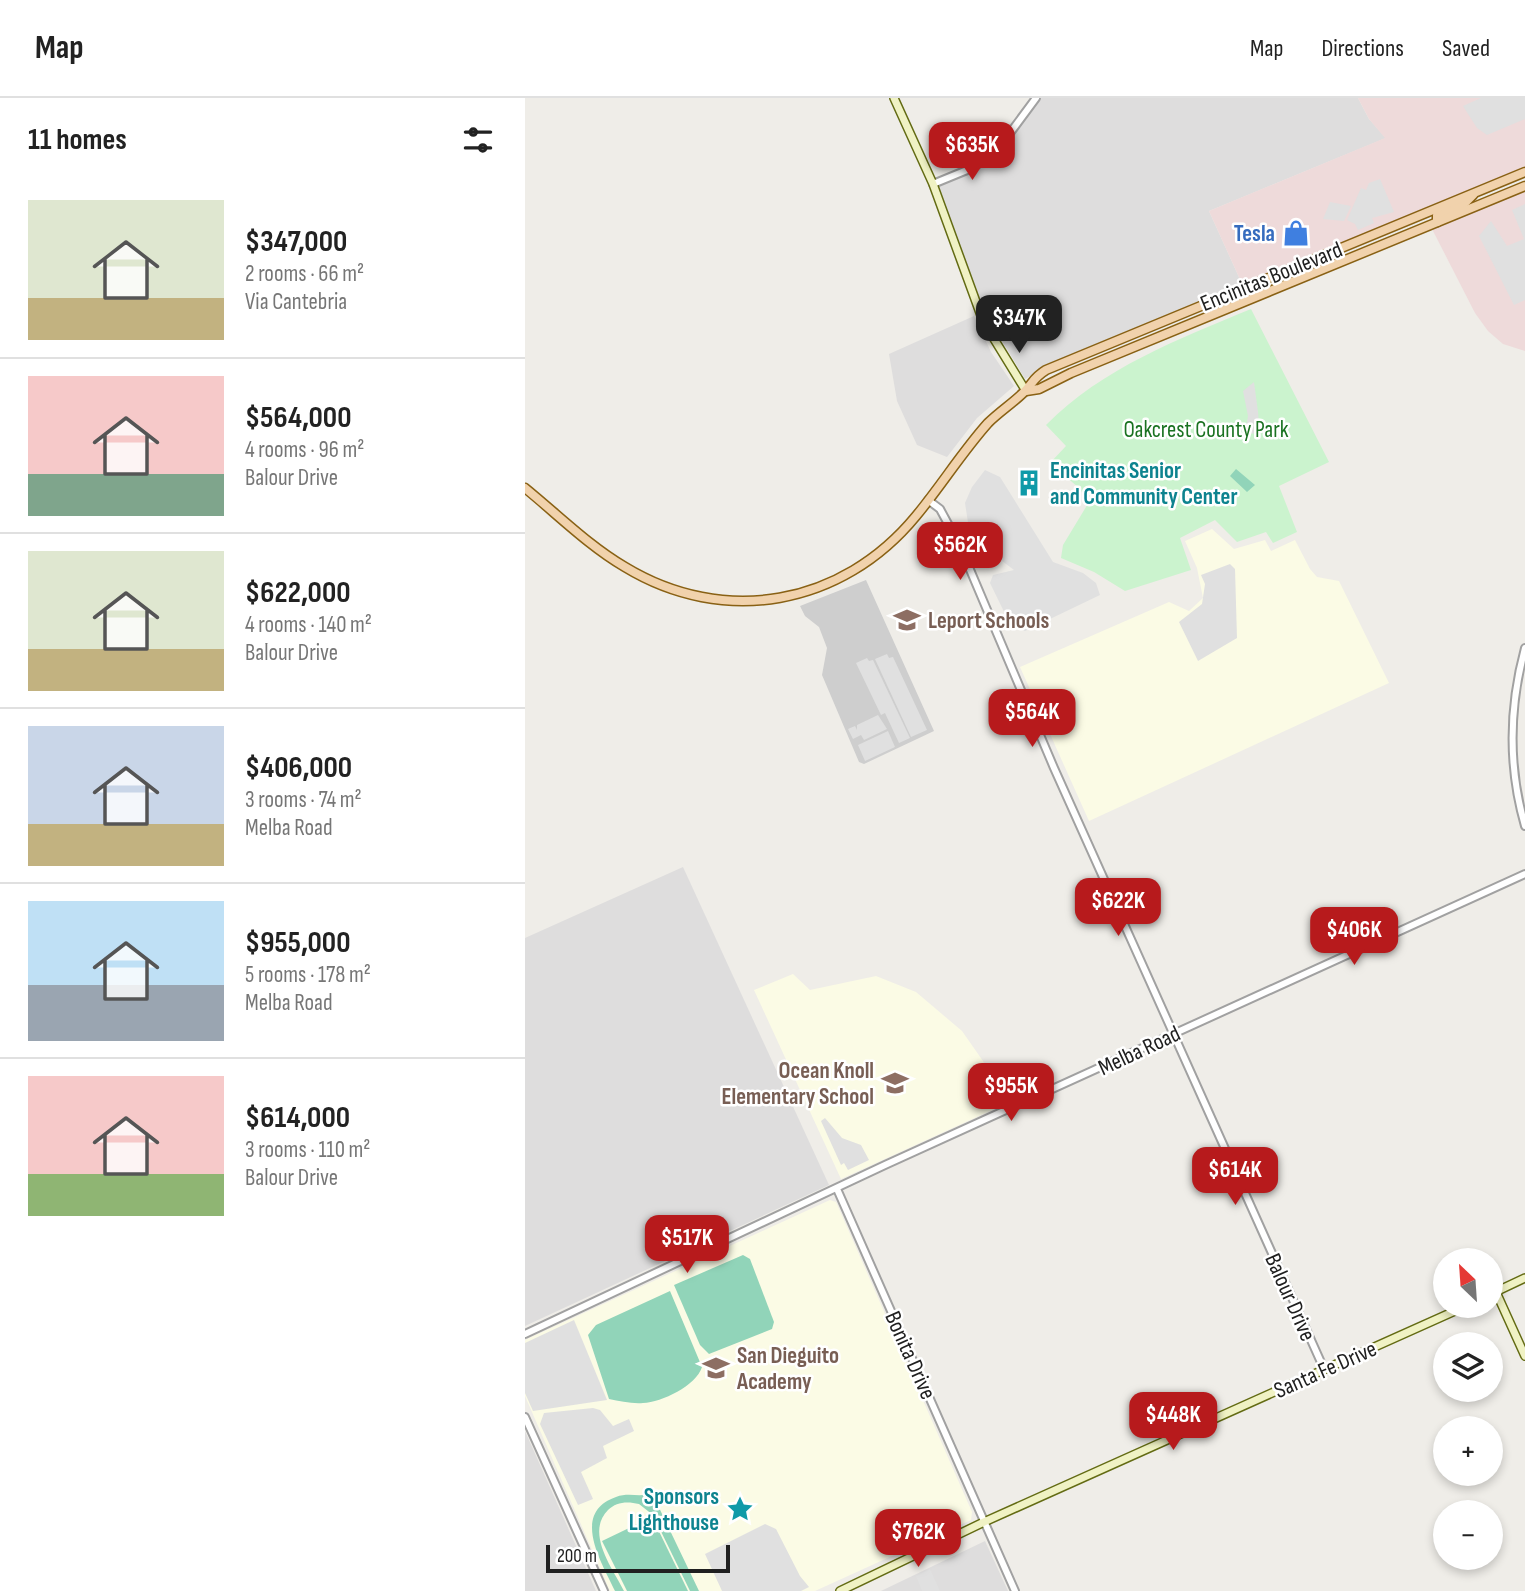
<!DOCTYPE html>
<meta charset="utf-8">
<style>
body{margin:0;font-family:"Sofia Sans Condensed",sans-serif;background:#f6f6f6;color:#222;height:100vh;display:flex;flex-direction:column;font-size:26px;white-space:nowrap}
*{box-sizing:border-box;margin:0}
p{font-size:23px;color:#767676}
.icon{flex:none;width:38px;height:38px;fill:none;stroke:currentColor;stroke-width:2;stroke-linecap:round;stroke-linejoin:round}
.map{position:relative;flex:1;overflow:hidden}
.side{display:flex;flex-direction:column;background:#fff;width:525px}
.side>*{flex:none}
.needle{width:46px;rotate:335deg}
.controls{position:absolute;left:908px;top:1150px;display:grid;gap:14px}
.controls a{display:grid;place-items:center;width:70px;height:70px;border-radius:50%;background:#fff;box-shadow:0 4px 10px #0003;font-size:35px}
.scale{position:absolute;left:21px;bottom:18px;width:184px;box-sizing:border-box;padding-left:7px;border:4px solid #202020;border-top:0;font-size:19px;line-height:24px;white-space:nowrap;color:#202020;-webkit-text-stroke:5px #fff;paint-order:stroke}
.price{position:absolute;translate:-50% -60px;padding:0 16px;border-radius:14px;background:#b71a1c;color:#fff;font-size:23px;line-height:46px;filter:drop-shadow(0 2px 4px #0008)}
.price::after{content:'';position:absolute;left:50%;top:42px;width:21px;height:16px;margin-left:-10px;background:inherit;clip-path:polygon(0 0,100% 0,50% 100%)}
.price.current{background:#222;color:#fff}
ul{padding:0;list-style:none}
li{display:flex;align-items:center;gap:21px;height:175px;padding:0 28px}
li+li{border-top:2px solid #e0e0e0}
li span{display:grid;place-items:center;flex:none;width:196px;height:140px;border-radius:0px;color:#555}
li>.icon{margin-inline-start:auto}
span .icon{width:84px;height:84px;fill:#fffc;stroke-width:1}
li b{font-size:30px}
h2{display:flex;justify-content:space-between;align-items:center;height:84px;padding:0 28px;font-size:30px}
header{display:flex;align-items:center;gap:42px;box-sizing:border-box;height:98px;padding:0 35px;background:#fff;border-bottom:2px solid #e0e0e0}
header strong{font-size:33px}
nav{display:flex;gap:38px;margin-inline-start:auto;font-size:24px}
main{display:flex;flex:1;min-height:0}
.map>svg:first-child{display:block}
.residential{fill:#dedddd}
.commercial{fill:#eedada}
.education{fill:#fbfbe5}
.religious{fill:#cecece}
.park{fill:#cbf3ce}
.pitch{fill:#91d4b9}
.parking{fill:#e0e0e0}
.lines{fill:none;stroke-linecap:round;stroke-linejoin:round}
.tertiary-casing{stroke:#a1a1a1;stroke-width:10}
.secondary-casing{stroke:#636b13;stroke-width:10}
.primary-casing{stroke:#896114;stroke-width:11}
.tertiary{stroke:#fff;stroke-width:6}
.secondary{stroke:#f0f2c4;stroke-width:7}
.primary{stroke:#f1d2ac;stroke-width:8}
.labels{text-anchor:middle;stroke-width:5;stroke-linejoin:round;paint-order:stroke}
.shop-label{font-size:23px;font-weight:bold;fill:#366cbe;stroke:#fff;text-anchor:end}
.street-label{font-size:23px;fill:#202020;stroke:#fff}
.park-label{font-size:23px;fill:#1a7221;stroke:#fff}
.culture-label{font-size:23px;font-weight:bold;fill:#0d838f;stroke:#fff;text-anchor:start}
.education-label{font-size:23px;font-weight:bold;fill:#785e54;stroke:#fff;text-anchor:start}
</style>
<header>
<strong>Map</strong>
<nav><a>Map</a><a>Directions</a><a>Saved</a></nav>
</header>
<main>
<section class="side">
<h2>11 homes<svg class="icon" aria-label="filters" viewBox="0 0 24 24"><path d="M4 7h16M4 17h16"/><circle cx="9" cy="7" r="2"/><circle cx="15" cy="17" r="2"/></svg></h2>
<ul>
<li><span style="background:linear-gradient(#dfe7d0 70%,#c2b280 0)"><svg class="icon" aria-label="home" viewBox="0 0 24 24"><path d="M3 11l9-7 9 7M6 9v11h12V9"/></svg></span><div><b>$347,000</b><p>2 rooms · 66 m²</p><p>Via Cantebria</p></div></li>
<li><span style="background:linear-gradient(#f6c9c9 70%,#7fa58c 0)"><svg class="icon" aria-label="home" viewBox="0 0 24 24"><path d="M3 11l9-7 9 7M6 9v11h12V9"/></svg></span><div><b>$564,000</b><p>4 rooms · 96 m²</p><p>Balour Drive</p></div></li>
<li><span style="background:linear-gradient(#dfe7d0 70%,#c2b280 0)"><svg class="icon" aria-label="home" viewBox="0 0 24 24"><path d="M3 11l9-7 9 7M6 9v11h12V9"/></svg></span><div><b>$622,000</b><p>4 rooms · 140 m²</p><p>Balour Drive</p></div></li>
<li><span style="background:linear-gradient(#c9d6e8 70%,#c2b280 0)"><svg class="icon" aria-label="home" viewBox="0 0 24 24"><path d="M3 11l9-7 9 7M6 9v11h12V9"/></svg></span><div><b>$406,000</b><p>3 rooms · 74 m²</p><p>Melba Road</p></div></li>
<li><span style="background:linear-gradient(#bfe0f5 60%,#9aa5b1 0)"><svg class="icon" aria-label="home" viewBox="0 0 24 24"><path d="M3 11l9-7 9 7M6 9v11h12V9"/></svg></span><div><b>$955,000</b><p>5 rooms · 178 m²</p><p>Melba Road</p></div></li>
<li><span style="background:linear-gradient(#f6c9c9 70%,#8fb573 0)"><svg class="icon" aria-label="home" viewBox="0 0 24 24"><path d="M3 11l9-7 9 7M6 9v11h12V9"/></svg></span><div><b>$614,000</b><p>3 rooms · 110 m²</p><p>Balour Drive</p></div></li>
</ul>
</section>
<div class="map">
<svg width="1000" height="1493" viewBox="0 0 1000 1493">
<rect width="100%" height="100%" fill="#efede8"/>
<g class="residential">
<path d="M515,0H833L844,21L861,40L684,113L718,188L523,268L500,281L458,211L411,87L458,68L491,33Z"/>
<path d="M449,218L466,254L489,288L452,320L422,359L392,347L372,303L364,256Z"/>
<path d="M158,769L304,1087L0,1228V840Z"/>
<path d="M0,1333L71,1493H0Z"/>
<path d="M460,1443L483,1493H356Z"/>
</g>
<g class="commercial">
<path d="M833,0H1000V71L718,188L684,113L860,40L844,21Z"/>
<path d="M1000,90V253L978,246L963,233L950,215L906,129Z"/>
</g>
<g class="education">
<path d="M687,431L709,451L740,442L746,453L770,442L785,471L792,479L814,483L864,585L564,723L495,569L644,504L664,513L678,500L672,470L660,443Z"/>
<path d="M268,876L285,892L351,878L391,894L437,933L458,963L478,1007L316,1081L229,892Z"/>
<path d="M305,1102L311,1104L447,1414L446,1422L290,1493H85L0,1298V1242Z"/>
</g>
<path class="religious" d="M341,482L409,633L339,666L334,664L297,577L302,550L294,529L280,518L275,508Z"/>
<path class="park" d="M726,211L804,364L754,388L772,434L748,445L741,434L712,444L690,422L655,440L666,472L600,493L569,474L536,460L538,447L564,404L554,390L525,365L541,348L521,327C577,270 654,241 726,211Z"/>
<g class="pitch">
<path d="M711,371L730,387L722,394L705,378Z"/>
<path d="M218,1157L225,1161L249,1224L247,1231L184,1256L175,1247L149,1187Z"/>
<path d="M145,1193L177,1269C171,1288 137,1304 118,1305C107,1306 95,1303 84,1301L63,1237L71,1227Z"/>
<path d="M127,1395L174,1493H165L128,1417L114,1406C102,1403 91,1404 83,1412C60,1435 88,1471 99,1493H90C77,1465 45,1415 91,1399C104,1394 115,1400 127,1395Z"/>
<path d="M127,1419L163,1493H102L77,1443Z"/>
</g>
<g class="parking">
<path d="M956,0H1000V21L962,37L952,30L938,8Z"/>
<path d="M855,81L869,114L847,120L849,125L833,132L830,126L822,122L836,90L841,92L844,85Z"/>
<path d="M805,104L826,108L819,123L798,121Z"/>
<path d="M1000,106V202L989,207L954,138L966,123L982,148L999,141L987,112Z"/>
<path d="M729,284L733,314L735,336L720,335L723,318L718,293Z"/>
<path d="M460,372L475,379L528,464L558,475L571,485L575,497L500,533L485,526L465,485L468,477L489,472L452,444L444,431L440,405L447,389Z"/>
<path d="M705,466L710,471L712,540L673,563L654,524L677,506L680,486L676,477Z"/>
<path d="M362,556L364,560L368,559L402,632L386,639L350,561Z"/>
<path d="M342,560L344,563L348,562L385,640L374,645L360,615L356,617L331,565Z"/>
<path d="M353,617L362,631L339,642L336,637L328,641L323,631L330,628L332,632V627Z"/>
<path d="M363,633L370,649L340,663L333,647Z"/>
<path d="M300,1020L317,1040L336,1047L344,1062L323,1072L319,1065L316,1067L296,1023Z"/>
<path d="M49,1222L82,1302L8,1313L0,1295V1245Z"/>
<path d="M68,1310L75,1312L88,1328L104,1321L109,1333L78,1348L82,1360L56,1374L68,1401L53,1407L15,1326L19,1315Z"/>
<path d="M240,1426L251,1431L275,1478L284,1489L276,1493H197L180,1456Z"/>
<path d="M405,1471L415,1493H397L391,1478Z"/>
</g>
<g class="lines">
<g class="tertiary-casing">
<g id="tertiary">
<path d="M408,86L447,70L471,54L511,0"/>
<path d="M403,402L415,411L435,448L529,670L799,1271"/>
<path d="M1000,550C984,609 983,669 1000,728"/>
<path d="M312,1091L490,1493"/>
<path d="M0,1236L360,1067L1000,776"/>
<path d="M0,1319L79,1493"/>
</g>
</g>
<g class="secondary-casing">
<g id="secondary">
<path d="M369,0L408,86L458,223L501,293"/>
<path d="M971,1194L1000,1258"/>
<path d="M966,1196L1000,1180"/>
<path d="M315,1493L459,1424L941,1208"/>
</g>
</g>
<g class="primary-casing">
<g id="primary">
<path d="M912,124V117L940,105L948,97"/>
<path d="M501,293L514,291L546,275L1000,88"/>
<path d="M0,390C32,416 64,448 100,469C199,529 317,508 391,418C416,388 437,354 463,325C474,314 488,305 499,294C508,285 508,280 521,272L1000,74"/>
</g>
</g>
<use href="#tertiary" class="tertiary"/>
<use href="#secondary" class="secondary"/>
<use href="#primary" class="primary"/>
</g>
<defs>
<g id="shop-bare" transform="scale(2.1)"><path d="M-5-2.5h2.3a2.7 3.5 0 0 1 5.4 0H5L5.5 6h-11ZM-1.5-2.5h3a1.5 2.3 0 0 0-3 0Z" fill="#3f7fe0" stroke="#fff" stroke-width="2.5" paint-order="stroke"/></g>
<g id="building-bare" transform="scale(2.1)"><path d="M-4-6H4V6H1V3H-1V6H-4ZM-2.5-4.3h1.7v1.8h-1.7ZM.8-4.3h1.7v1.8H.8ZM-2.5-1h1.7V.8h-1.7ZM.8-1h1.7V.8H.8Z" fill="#0f9aa8" stroke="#fff" stroke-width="2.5" paint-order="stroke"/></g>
<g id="school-bare" transform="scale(2.1)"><path d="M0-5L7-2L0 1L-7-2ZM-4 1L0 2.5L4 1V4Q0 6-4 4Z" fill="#8d6e63" stroke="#fff" stroke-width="2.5" paint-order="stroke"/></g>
<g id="sight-bare" transform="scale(2.1)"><path d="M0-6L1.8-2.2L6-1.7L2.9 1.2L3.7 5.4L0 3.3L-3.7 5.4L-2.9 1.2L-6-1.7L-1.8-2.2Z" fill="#0f9aa8" stroke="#fff" stroke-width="2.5" paint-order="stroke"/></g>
</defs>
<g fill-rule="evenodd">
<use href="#shop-bare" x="771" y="135"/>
<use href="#building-bare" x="504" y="385"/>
<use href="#school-bare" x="382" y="522"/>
<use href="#school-bare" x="370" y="985"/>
<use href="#school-bare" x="191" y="1270"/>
<use href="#sight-bare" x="215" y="1411"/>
</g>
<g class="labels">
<g class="shop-label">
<text x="750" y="143">Tesla</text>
</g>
<g class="street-label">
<text transform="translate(746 178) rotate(-22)" y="8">Encinitas Boulevard</text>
<text transform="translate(614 952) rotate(-25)" y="8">Melba Road</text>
<text transform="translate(766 1199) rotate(66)" y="8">Balour Drive</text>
<text transform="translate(386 1257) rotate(66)" y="8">Bonita Drive</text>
<text transform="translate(800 1271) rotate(-24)" y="8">Santa Fe Drive</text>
</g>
<g class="park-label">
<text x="681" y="339">Oakcrest County Park</text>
</g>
<g class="culture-label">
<text x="525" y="380">Encinitas Senior<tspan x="525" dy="26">and Community Center</tspan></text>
<text x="194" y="1406" text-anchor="end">Sponsors<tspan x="194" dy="26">Lighthouse</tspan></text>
</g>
<g class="education-label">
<text x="403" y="530">Leport Schools</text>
<text x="349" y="980" text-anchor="end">Ocean Knoll<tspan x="349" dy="26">Elementary School</tspan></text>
<text x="212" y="1265">San Dieguito<tspan x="212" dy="26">Academy</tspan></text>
</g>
</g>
</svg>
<div class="controls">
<a><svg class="needle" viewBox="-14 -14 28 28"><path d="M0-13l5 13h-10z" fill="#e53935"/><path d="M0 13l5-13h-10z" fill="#767676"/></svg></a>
<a><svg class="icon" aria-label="layers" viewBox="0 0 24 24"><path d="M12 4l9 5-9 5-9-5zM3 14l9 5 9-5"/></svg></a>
<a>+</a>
<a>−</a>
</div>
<div class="scale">200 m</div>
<b class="price" style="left:447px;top:84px">$635K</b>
<b class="price current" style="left:494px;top:257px">$347K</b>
<b class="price" style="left:435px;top:484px">$562K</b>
<b class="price" style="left:507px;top:651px">$564K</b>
<b class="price" style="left:593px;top:840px">$622K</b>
<b class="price" style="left:829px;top:869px">$406K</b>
<b class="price" style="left:486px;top:1025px">$955K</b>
<b class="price" style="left:710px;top:1109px">$614K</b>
<b class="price" style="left:162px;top:1177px">$517K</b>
<b class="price" style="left:648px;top:1354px">$448K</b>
<b class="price" style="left:393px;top:1471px">$762K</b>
</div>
</main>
